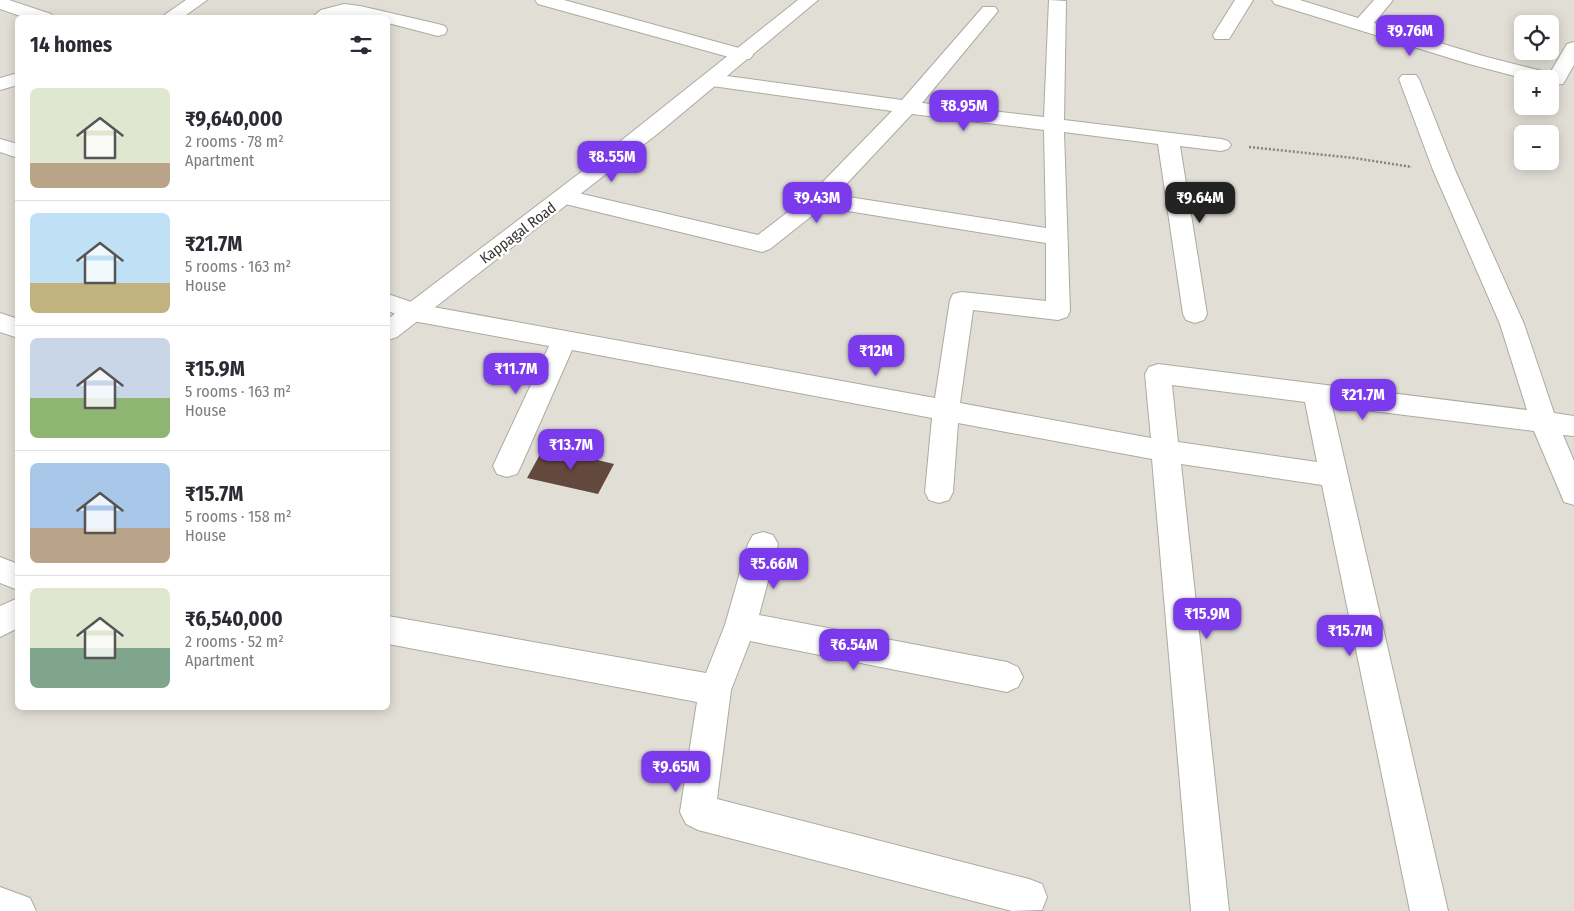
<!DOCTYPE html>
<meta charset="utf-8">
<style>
body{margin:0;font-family:"Fira Sans Condensed",sans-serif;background:#f7f7f7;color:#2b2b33;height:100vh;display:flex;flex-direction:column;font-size:19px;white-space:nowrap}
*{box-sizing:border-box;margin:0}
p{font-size:16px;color:#7c7c81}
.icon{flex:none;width:28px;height:28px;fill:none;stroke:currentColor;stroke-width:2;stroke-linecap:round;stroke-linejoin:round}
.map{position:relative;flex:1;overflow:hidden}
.panel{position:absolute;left:15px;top:15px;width:375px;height:695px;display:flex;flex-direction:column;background:#fff;border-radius:8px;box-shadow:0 2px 12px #0003}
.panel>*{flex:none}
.tools{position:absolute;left:1514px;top:15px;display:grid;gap:10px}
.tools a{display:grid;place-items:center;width:45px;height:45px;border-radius:8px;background:#fff;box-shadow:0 2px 12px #0003;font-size:25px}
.price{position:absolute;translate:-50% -42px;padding:0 11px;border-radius:10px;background:#7c3aed;color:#fff;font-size:16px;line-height:32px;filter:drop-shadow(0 1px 2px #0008)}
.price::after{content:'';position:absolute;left:50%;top:30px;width:15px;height:11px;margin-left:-8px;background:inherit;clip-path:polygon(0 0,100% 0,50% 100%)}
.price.on{background:#222;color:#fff}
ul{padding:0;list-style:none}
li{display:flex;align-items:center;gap:15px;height:125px;padding:0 15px}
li+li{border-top:1px solid #e1e1e2}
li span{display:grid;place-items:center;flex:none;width:140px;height:100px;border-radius:8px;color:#555}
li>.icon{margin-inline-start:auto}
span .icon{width:60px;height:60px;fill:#fffc;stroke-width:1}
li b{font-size:21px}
h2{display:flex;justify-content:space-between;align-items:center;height:60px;padding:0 15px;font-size:21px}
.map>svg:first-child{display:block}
.building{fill:#62483d}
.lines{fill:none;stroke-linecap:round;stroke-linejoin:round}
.minor-casing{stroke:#acaaa1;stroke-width:2}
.major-casing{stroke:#acaaa1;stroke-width:2}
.path{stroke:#84837d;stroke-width:2.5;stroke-dasharray:2 2;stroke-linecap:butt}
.minor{fill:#fff;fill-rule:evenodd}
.major{fill:#fff;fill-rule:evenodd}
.labels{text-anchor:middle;stroke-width:5;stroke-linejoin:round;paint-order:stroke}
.far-street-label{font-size:15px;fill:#373633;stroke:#fff}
</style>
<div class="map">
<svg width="1574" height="911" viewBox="0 0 1574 911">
<rect width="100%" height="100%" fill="#e0ded5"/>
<path class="building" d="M544,447L614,464L598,494L527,478Z"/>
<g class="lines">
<g class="minor-casing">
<g id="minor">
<path d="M0,0H9L51,14L54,18H26L0,9Z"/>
<path d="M186,0H207L182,18H160Z"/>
<path d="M535,0H564L750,51L753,55L750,59H736L538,4Z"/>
<path d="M1049,0L1066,1L1064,120L1221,139L1228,141L1231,145L1228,149L1221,151L1180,146L1207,314L1204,320L1195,323L1186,320L1183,314L1158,144L1064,132L1070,311L1067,317L1058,320L973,310L960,403L1151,438L1145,374L1149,367L1158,364L1527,410L1500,324L1433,170L1399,79L1402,75H1416L1419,79L1455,170L1524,324L1554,413L1574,416V436L1563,435L1574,461V505L1564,502L1534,431L1332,406L1448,911H1410L1322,485L1181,464L1229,911H1191L1152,459L958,423L953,492L949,500L939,503L929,500L925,492L932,418L572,350L521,466L517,474L507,477L497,474L493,466L549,346L413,321L388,311V294L417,304L935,398L950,300L953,294L962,292L1046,301V243L823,207L770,249L762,252L557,202L554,197L557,192L565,190L758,235L811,194L892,111L712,86L705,84L702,80L705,76L712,74L902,100L983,7H995L998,11L922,103L1044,117ZM912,114L1044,130L1046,228L836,195ZM1172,385L1305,402L1317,462L1178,442Z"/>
<path d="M1235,0H1253L1229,39H1215L1213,35Z"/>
<path d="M1272,0H1300L1358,18L1374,0H1393L1374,23L1483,56L1550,73L1567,44L1574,42V65L1563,84L1550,85V79H1526L1469,64L1275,4Z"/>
<path d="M344,4L360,6L438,24L445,26L447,30L445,34L438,36L388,23V18L344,15L311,18L321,10Z"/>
<path d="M18,73V85L0,90V78Z"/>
<path d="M0,139L18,144V158L0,152Z"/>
<path d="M0,313L18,319V338L0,332Z"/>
<path d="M763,532L773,535L778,544L759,615L1007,662L1018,667L1023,677L1018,687L1007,692L750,641L731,690L717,799L1029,879L1042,884L1047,897L1042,910L1012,911L698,830L686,824L680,812L697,702L388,644V616L706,673L725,625L748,544L753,535Z"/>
<path d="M0,557L18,564V590L0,583Z"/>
<path d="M0,887L30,898L36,911H0Z"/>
</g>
</g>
<g class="major-casing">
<g id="major">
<path d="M798,0H818L661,131L397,337L388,340V319L593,163Z"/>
<path d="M18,598V628L0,637V606Z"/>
</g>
</g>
<path class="path" d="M1249,147L1354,158L1412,167"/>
<use href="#minor" class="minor"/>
<use href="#major" class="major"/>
</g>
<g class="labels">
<g class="far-street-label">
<text transform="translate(518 233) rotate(-37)" y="5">Kappagal Road</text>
</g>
</g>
</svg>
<div class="tools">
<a><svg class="icon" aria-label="locate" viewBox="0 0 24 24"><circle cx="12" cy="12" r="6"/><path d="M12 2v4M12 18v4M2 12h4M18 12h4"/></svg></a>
<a>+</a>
<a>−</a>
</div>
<b class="price" style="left:1410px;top:57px">₹9.76M</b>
<b class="price" style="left:964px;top:132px">₹8.95M</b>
<b class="price" style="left:612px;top:183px">₹8.55M</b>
<b class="price" style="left:817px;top:224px">₹9.43M</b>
<b class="price on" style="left:1200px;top:224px">₹9.64M</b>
<b class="price" style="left:876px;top:377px">₹12M</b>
<b class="price" style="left:516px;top:395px">₹11.7M</b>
<b class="price" style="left:1363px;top:421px">₹21.7M</b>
<b class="price" style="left:571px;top:471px">₹13.7M</b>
<b class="price" style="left:774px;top:590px">₹5.66M</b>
<b class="price" style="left:1207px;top:640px">₹15.9M</b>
<b class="price" style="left:1350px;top:657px">₹15.7M</b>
<b class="price" style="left:854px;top:671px">₹6.54M</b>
<b class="price" style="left:676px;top:793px">₹9.65M</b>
<section class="panel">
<h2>14 homes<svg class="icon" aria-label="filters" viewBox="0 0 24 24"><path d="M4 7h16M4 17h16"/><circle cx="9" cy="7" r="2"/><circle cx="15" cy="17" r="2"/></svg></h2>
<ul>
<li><span style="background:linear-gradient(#dfe7d0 75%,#b9a48a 0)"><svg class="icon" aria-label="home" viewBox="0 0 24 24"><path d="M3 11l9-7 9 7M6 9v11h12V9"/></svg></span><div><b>₹9,640,000</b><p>2 rooms · 78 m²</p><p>Apartment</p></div></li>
<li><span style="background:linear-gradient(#bfe0f5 70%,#c2b280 0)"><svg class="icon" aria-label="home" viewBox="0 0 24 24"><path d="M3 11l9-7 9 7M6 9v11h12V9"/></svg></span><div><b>₹21.7M</b><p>5 rooms · 163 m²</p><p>House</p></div></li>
<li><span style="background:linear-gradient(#c9d6e8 60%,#8fb573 0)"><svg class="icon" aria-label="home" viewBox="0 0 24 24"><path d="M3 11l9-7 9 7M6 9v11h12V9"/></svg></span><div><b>₹15.9M</b><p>5 rooms · 163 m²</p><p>House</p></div></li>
<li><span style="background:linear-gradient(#a9c7e8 65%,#b9a48a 0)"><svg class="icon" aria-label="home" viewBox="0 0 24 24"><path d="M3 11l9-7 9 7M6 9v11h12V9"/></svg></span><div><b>₹15.7M</b><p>5 rooms · 158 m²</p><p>House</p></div></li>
<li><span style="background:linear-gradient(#dfe7d0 60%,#7fa58c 0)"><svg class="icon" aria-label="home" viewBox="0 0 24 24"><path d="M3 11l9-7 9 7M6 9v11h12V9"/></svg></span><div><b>₹6,540,000</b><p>2 rooms · 52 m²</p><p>Apartment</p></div></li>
</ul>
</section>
</div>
